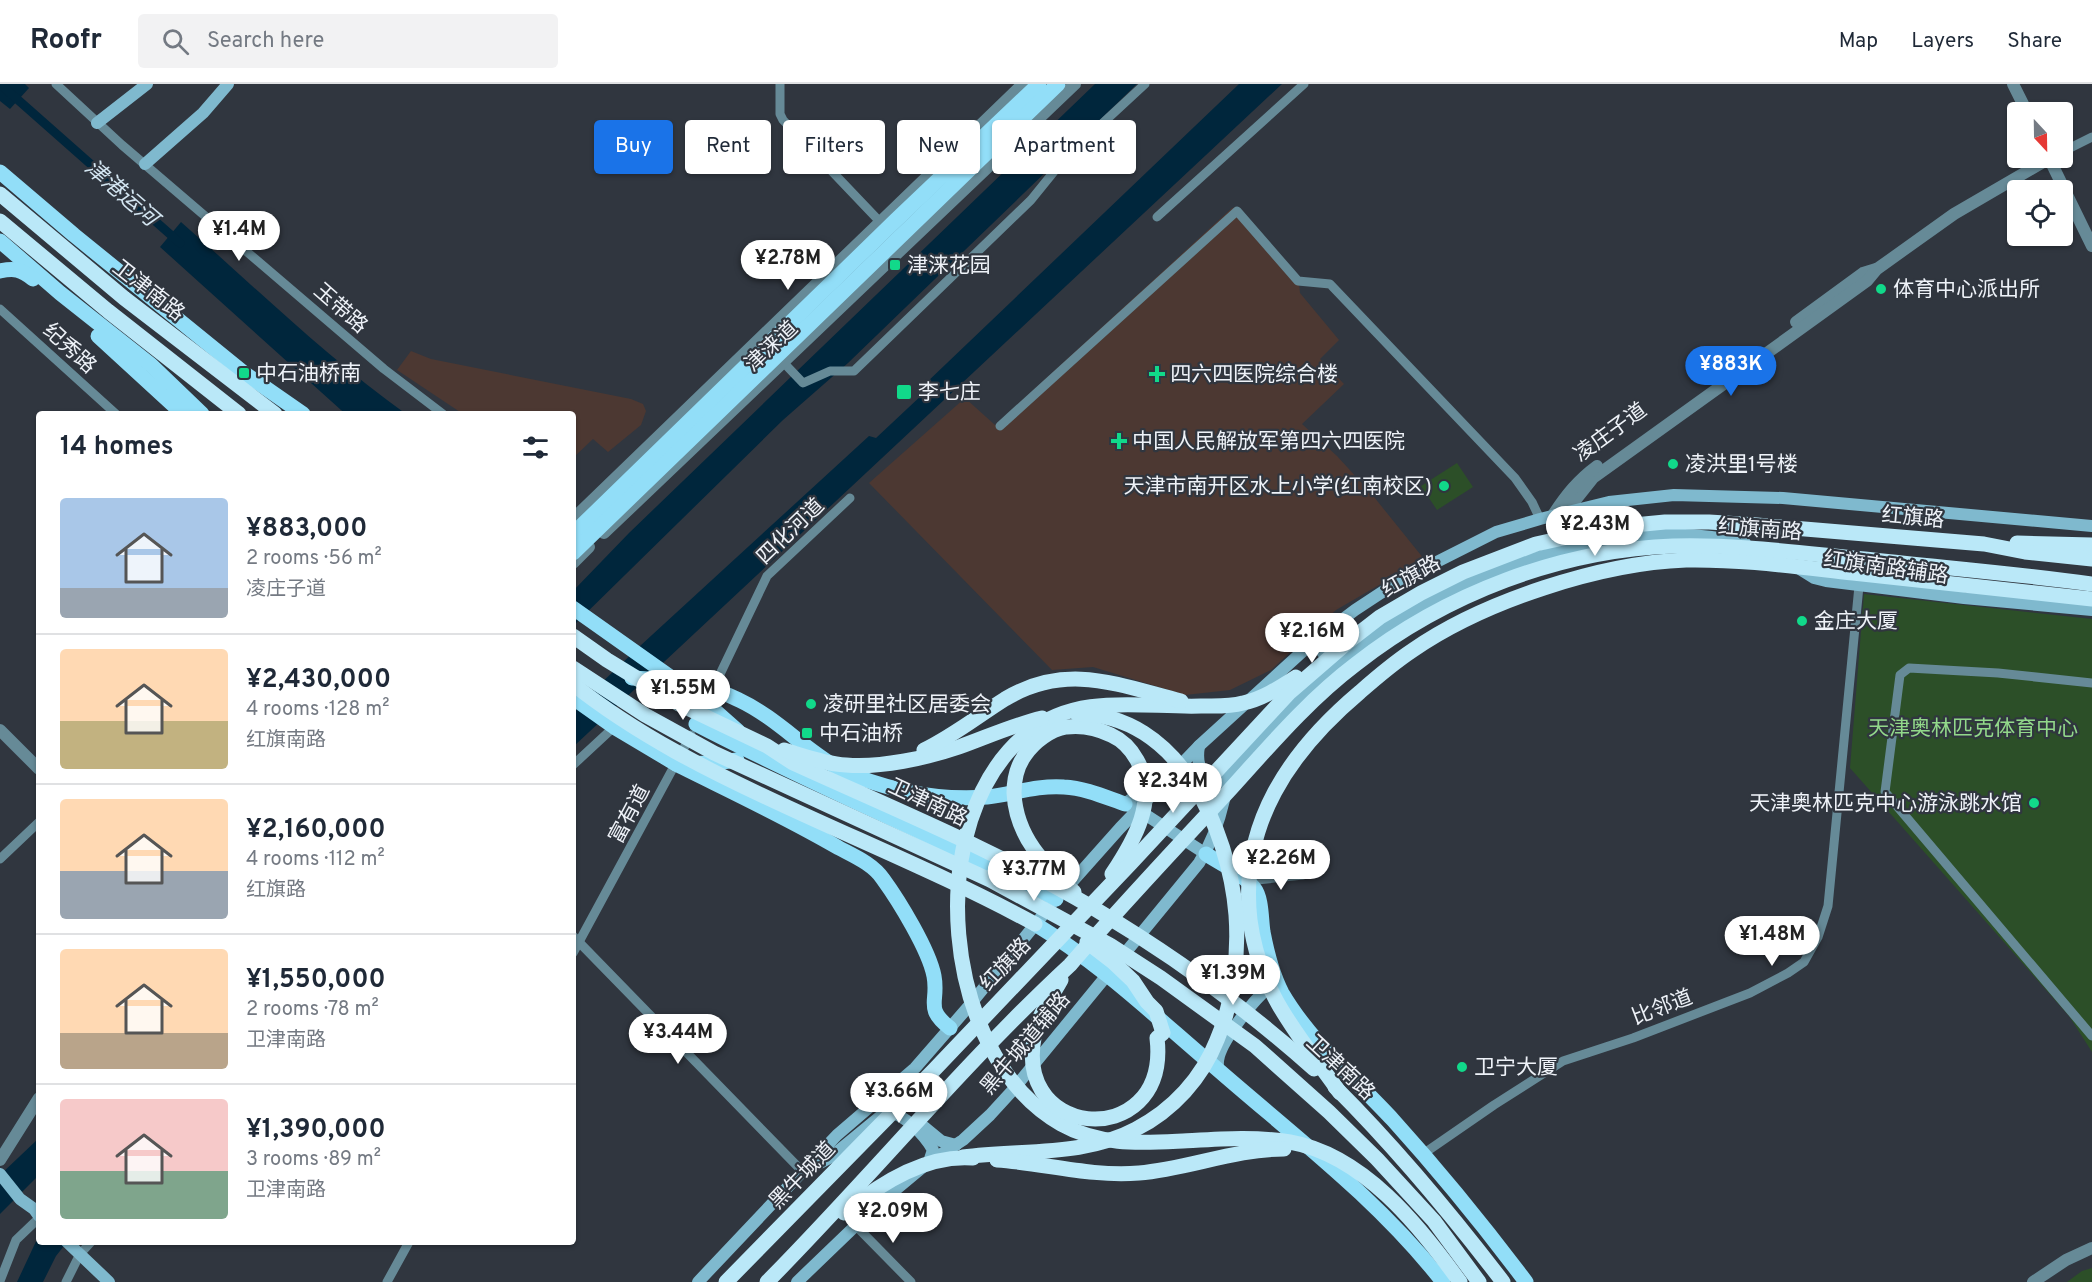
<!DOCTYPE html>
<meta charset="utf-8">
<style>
body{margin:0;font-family:Overpass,"Noto Sans SC",sans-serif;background:#f2f2f3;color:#1f2937;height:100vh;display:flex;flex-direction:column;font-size:22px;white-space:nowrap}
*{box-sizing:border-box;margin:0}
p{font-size:20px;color:#747a83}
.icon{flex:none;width:33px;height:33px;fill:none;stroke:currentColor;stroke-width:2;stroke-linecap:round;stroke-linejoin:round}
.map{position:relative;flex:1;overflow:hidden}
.panel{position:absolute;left:36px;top:327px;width:540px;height:834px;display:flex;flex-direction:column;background:#fff;border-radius:6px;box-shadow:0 2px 4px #0004}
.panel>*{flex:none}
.top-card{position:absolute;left:594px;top:36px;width:570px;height:54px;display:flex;gap:12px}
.needle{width:39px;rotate:158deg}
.controls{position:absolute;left:2007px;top:18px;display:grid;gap:12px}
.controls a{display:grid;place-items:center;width:66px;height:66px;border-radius:6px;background:#fff;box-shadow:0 2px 4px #0004;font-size:30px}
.price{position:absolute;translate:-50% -51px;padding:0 14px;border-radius:21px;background:#fff;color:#222;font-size:20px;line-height:39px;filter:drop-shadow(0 2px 3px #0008)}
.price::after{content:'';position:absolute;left:50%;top:36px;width:18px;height:14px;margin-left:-9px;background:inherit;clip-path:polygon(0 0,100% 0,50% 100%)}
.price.on{background:#1a73e8;color:#fff}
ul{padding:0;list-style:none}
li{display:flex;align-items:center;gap:18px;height:150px;padding:0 24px}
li+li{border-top:2px solid #e0e1e3}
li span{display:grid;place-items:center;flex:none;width:168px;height:120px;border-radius:6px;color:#555}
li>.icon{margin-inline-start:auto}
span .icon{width:72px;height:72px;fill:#fffc;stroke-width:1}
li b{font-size:26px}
h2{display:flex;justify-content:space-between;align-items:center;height:72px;padding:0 24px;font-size:26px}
.chip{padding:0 21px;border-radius:6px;background:#fff;box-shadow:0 2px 4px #0004;font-size:21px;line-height:54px}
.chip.on{background:#1a73e8;color:#fff}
header{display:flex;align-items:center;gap:36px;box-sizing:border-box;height:84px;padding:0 30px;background:#fff;border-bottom:2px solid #e0e1e3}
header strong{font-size:28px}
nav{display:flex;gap:33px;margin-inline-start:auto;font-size:21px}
.search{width:420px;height:54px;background:#f2f2f3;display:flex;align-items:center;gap:15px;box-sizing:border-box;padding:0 21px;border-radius:6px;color:#747a83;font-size:22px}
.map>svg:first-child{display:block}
.medical{fill:#4c3832}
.green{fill:#2c4f28}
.water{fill:#00263c}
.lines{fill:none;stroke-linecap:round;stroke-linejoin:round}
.canal{stroke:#00263c;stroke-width:9}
.minor{stroke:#668a97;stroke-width:9}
.tertiary{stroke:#668a97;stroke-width:12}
.secondary{stroke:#7fb9ce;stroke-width:12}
.primary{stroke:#92def8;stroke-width:15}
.trunk{stroke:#bae8f8;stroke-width:15}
.poi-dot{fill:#11d98a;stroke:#30363f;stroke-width:2}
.labels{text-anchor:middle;stroke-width:4.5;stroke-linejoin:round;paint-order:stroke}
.poi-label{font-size:21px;fill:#eef2f8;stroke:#30363f;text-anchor:start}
.street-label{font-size:21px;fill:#eef2f8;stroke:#30363f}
.park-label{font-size:21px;fill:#92d88a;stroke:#30363f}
.water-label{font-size:22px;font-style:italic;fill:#d4e6f2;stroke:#30363f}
</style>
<header>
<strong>Roofr</strong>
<div class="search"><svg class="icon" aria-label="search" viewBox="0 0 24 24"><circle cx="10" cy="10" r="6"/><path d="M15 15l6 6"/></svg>Search here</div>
<nav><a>Map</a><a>Layers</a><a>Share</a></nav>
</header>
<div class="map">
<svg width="2092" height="1198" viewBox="0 0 2092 1198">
<rect width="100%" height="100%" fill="#30363f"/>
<g class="medical">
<path d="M1239,123L1298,191L1300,209L1339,256L1320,275L1344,300L1302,340L1337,372L1370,408L1424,475L1336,526L1271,586L1230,606L1185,611L1093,583L1052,586L869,399L965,314L995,341L1232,124Z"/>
<path d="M411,267L431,275L631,315L643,320L646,327L641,341L608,368L593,355L573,374V330H463L397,286Z"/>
</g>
<g class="green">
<path d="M1457,379L1473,403L1437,426L1421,402Z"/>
<path d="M1864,510L2092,535V968L2069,932L1850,684Z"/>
<path d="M2092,1184V1198H2067L2082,1187Z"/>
</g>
<g class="water">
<path d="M0,0H25L29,4L10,25L0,17Z"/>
<path d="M1095,0H1137L848,279L783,336L573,542V507L629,449Z"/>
<path d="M1239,0H1282L573,663V626L640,562L869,352L876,354L924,309L925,300Z"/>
<path d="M181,138C255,203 326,273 406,330H346L341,326L160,163Z"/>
<path d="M39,1054V1091L0,1130V1091Z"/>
<path d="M39,1151V1158H67L56,1172L43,1198H17Z"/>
</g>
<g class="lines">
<path class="canal" d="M0,0L180,159"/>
<g class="minor">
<path d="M56,0L122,61L384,285L443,330"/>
<path d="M780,0V30L783,36L884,142"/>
<path d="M2062,68L2092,53"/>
<path d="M1157,133L1304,0"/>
<path d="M0,225L116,330"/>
<path d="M783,278L803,299L830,287H854L1031,116L1065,74L1145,0"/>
<path d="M1000,342L1237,127L1298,197L1330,200L1515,394L1532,418L1540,435"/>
<path d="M2092,599L1998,589L1909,584L1900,591L1885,708L2092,952"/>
<path d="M711,609L767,492L850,414"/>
<path d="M573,681L614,643"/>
<path d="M0,775L39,738"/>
<path d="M1257,796L1303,791"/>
<path d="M573,852L803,1088"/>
<path d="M573,869L691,651"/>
<path d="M1423,1070L1494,1021L1563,977L1633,954L1750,909L1788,889L1804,878L1818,853L1828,822L1859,502"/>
<path d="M855,1141L911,1198"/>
<path d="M0,1197L16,1156L39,1134"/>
<path d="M66,1198L80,1170L91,1158"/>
<path d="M387,1198L409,1158"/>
</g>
<g class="tertiary">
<path d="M2013,0L2027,28"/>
<path d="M2049,74L2092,162"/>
<path d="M1796,238L1863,189L1876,185"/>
<path d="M1566,428L1593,394L1867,197L1877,185L1954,130L2050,74"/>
<path d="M1553,431C1566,411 1578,396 1597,382"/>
<path d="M573,435L1023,0"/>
<path d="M604,449L1075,0"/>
<path d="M573,479L589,463"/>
<path d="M0,646L39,685"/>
<path d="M0,1076L39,1014"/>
<path d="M2033,1198L2066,1176L2092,1164"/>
</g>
<g class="secondary">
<path d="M97,39L147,0"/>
<path d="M145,80L203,29L228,0"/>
<path d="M1798,484L1814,494L1826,497L1964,514L2092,526"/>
<path d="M1314,557L1333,582"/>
<path d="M1199,662C1196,680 1200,693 1220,697L1231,690"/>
<path d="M1170,684L1125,720L1146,731L1206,770"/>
<path d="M1063,808L1120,744L1200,661L1314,557L1355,526L1399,497L1496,448L1540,435L1609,418L1674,411L1783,414L2092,442"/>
<path d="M1218,987C1218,982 1217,978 1219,972C1224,954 1252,918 1267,905L1277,906"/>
<path d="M924,1043L941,1057L956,1061"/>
<path d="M811,1084L831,1073L887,1027C905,1031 924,1050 933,1066L929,1078"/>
<path d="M0,1090L20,1115L34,1125L39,1132"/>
<path d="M67,1158L109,1198"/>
<path d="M698,1198L837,1051L915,984L969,922L1051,821"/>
<path d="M797,1198L875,1123L929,1078L963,1056L990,1031L1012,1007L1199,779C1211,760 1219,738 1224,716C1228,703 1229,692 1238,681C1274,642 1310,601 1351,568C1448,492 1622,427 1745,459"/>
</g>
<g class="primary">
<path d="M0,88L74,151L244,289L303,330"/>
<path d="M0,157L60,209L151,281L202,330"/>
<path d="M0,187C14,184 21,185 33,195"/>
<path d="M98,252L183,330"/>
<path d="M573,450L896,136L1039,0"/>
<path d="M573,469L1058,0"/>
<path d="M573,524L703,616L738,647"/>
<path d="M632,594C669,596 705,599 739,616C775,633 802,663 836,683C857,694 883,702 905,707C932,713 960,715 987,713C1013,710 1037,701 1064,703C1085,704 1105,713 1125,720"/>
<path d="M573,614L614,643L676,680L714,679L737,676"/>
<path d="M696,640C815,702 938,753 1056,815"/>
<path d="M676,680C730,707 786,733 839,764C854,772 873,780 883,795C899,817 929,866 934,892C939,918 924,924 950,944"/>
<path d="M1206,770C1221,780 1242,789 1254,804C1262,814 1261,835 1263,848C1267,869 1272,890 1282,909C1310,957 1355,995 1393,1036C1440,1088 1484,1142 1526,1198"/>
<path d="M1035,840C1101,880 1157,934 1216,984C1295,1053 1378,1115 1443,1198"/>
</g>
<g class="trunk">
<path d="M0,110L124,214L275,330"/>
<path d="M0,137L108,227L239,330"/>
<path d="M2017,459L2092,461"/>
<path d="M573,552L607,576L679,620L767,662L793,679C894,725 999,768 1095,825C1172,871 1247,925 1314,985"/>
<path d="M573,584L645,631L714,669L990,796L1110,861L1161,894L1255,962L1329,1028L1377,1075L1434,1137L1479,1198"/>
<path d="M1296,593C1279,604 1262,615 1243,619C1229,623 1215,622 1201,622C1143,624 1079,608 1029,648C919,734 941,972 1061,1040C1100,1062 1140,1059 1183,1057C1218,1055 1255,1052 1290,1058C1363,1071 1419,1141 1460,1198"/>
<path d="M573,600C637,651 711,688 785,722C869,761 954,796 1035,840"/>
<path d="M784,666C804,672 825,680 846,681C880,684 927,674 959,663C987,653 1013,641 1042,634"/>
<path d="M924,666C953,652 978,632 1005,615C1067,578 1118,601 1181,617"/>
<path d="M1074,808C1044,780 1016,753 1014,709C1014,695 1017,682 1025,671C1035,657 1050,646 1066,643C1082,641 1097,644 1111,651C1122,656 1131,665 1137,676C1159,715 1134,757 1112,790"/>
<path d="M1061,896C1054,909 1044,922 1039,936C997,1057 1171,1072 1157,954L1163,949L1156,927L1147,918L1133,897L1113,878L1087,858"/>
<path d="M1335,1003C1396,1064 1451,1130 1503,1198"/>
<path d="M1340,1009C1299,951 1260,911 1250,836C1239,740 1290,667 1360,608C1377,593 1395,578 1413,566C1484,517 1601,479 1686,476C1742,475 1798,483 1853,489C1932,498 2012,506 2092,515"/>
<path d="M963,1073C1021,1065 1084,1073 1136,1045C1173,1026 1202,994 1217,956C1233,918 1239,873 1236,831C1229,746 1179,629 1077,630"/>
<path d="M997,1076C1044,1079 1090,1093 1139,1089C1188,1085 1234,1065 1284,1065"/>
<path d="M844,1129C879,1100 925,1070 973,1074"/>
<path d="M726,1198L933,987L1131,779L1290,608L1349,557L1380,533L1421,509L1463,488L1536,460L1613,443L1665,438H1709L1757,441L1984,460L2025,468L2092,475"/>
<path d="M767,1198C870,1094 963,980 1070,881C1121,822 1174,766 1226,710C1267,665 1307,617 1356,580C1445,510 1560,466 1673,462C1740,460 1807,470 1874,476C1947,484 2020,490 2092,500"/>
</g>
</g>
<g class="poi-dot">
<rect x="889" y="175" width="12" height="12" rx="3"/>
<circle cx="1881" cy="205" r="6"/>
<rect x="238" y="283" width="12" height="12" rx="3"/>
<path d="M1154 281h6v6h6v6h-6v6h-6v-6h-6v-6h6z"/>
<rect x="896" y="300" width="16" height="16" rx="3"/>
<path d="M1116 348h6v6h6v6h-6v6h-6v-6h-6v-6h6z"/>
<circle cx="1673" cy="380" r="6"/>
<circle cx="1444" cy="402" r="6"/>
<circle cx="1802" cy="537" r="6"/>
<circle cx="811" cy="620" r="6"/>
<rect x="801" y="643" width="12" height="12" rx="3"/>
<circle cx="2034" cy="719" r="6"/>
<circle cx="1462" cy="983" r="6"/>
</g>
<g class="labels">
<g class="poi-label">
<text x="907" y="188">津涞花园</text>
<text x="1893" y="212">体育中心派出所</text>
<text x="256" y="296">中石油桥南</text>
<text x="1170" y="297">四六四医院综合楼</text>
<text x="918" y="315">李七庄</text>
<text x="1132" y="364">中国人民解放军第四六四医院</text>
<text x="1685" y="387">凌洪里1号楼</text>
<text x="1432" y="409" text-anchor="end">天津市南开区水上小学(红南校区)</text>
<text x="1814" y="544">金庄大厦</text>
<text x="823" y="627">凌研里社区居委会</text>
<text x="819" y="656">中石油桥</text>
<text x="2022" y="726" text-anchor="end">天津奥林匹克中心游泳跳水馆</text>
<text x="1474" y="990">卫宁大厦</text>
</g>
<g class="street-label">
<text transform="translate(149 206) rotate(38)" y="7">卫津南路</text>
<text transform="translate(341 224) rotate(41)" y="7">玉带路</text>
<text transform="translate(771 262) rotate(-43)" y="7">津涞道</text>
<text transform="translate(70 264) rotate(42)" y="7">纪秀路</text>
<text transform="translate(1610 348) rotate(-36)" y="7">凌庄子道</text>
<text transform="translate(1913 433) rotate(5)" y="7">红旗路</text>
<text transform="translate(1760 445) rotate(4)" y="7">红旗南路</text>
<text transform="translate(790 447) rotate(-44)" y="7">四化河道</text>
<text transform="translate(1886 483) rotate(8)" y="7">红旗南路辅路</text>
<text transform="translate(1411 492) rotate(-29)" y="7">红旗路</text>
<text transform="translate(928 718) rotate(25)" y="7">卫津南路</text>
<text transform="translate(629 730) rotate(-62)" y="7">富有道</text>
<text transform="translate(1005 880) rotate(-47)" y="7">红旗路</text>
<text transform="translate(1662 923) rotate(-21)" y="7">比邻道</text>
<text transform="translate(1025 959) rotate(-50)" y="7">黑牛城道辅路</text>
<text transform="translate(1341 983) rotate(43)" y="7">卫津南路</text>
<text transform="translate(802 1091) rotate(-46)" y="7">黑牛城道</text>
</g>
<g class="park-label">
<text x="1973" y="651">天津奥林匹克体育中心</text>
</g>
<g class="water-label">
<text transform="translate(122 108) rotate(41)" y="8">津港运河</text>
</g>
</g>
</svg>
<div class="controls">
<a><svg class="needle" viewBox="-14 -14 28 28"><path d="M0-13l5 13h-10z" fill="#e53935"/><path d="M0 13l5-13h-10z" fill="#747a83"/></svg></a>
<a><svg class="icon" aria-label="locate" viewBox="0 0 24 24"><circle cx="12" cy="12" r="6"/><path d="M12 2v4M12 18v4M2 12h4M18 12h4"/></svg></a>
</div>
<b class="price" style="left:239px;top:178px">¥1.4M</b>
<b class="price" style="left:788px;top:207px">¥2.78M</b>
<b class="price on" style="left:1731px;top:313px">¥883K</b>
<b class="price" style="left:1595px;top:473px">¥2.43M</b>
<b class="price" style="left:1312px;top:580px">¥2.16M</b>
<b class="price" style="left:683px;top:637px">¥1.55M</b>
<b class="price" style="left:1173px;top:730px">¥2.34M</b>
<b class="price" style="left:1281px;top:807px">¥2.26M</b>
<b class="price" style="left:1034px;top:818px">¥3.77M</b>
<b class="price" style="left:1772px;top:883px">¥1.48M</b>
<b class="price" style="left:1233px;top:922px">¥1.39M</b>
<b class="price" style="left:678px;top:981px">¥3.44M</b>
<b class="price" style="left:899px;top:1040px">¥3.66M</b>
<b class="price" style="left:893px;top:1160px">¥2.09M</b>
<div class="top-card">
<a class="chip on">Buy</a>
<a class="chip">Rent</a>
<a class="chip">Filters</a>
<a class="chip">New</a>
<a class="chip">Apartment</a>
</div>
<section class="panel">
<h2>14 homes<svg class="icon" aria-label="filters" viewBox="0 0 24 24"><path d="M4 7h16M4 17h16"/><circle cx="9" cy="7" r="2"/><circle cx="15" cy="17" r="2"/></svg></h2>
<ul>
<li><span style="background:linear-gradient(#a9c7e8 75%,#9aa5b1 0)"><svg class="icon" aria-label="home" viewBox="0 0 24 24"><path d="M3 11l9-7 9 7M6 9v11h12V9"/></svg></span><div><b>¥883,000</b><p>2 rooms · 56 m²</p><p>凌庄子道</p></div></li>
<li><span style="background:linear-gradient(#ffd9b3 60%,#c2b280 0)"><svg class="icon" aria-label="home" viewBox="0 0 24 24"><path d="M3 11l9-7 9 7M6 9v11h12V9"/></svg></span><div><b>¥2,430,000</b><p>4 rooms · 128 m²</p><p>红旗南路</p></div></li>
<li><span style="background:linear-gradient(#ffd9b3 60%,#9aa5b1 0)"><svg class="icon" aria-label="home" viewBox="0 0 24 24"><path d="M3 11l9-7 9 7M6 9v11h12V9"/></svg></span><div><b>¥2,160,000</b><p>4 rooms · 112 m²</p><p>红旗路</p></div></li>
<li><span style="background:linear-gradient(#ffd9b3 70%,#b9a48a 0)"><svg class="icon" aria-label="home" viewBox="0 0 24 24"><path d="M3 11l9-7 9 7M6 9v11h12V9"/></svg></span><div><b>¥1,550,000</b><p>2 rooms · 78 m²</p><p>卫津南路</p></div></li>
<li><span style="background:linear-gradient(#f6c9c9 60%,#7fa58c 0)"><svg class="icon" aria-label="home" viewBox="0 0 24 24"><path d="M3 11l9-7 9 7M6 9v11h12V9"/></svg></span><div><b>¥1,390,000</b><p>3 rooms · 89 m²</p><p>卫津南路</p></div></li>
</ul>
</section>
</div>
